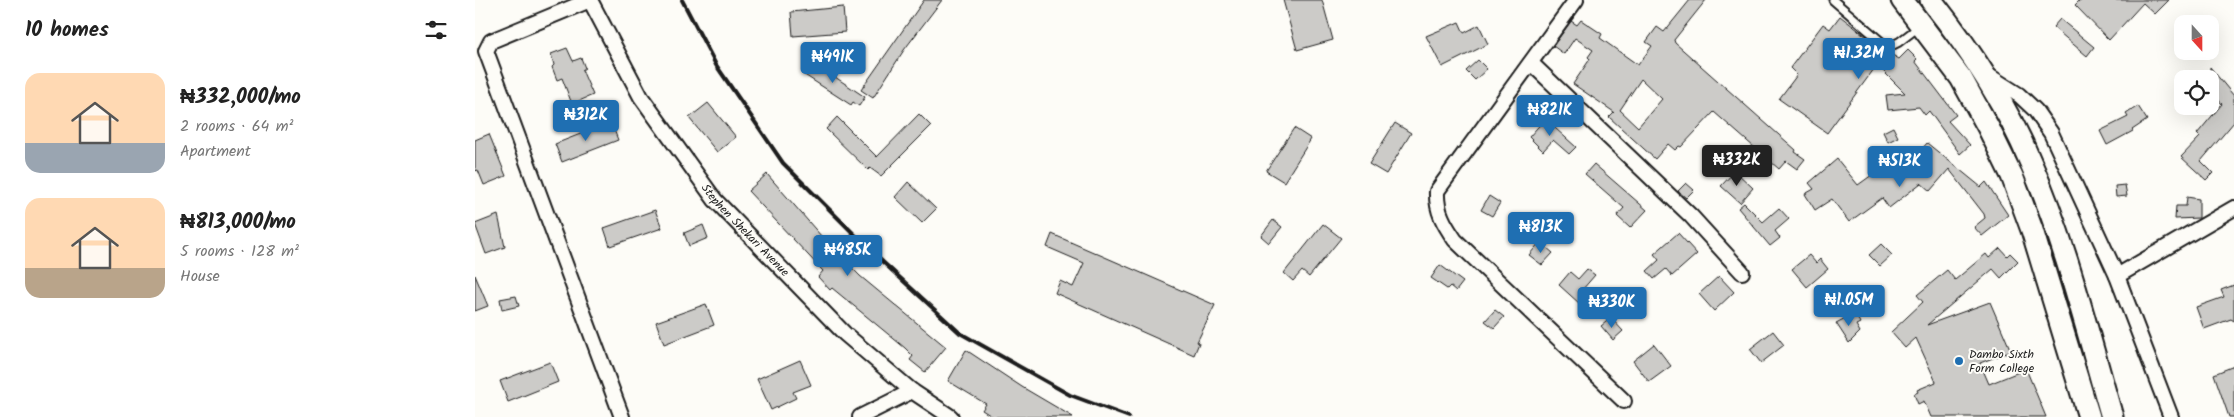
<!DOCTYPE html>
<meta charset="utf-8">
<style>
body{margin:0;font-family:Kalam,sans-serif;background:#f6f6f6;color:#222;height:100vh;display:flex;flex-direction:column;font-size:19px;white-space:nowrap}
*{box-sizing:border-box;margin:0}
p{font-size:16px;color:#767676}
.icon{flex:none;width:28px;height:28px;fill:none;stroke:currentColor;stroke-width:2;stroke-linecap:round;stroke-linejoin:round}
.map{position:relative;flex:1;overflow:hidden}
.side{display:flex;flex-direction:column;background:#fff;width:475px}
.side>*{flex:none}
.needle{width:32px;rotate:159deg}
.controls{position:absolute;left:1699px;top:15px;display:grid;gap:10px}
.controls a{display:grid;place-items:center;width:45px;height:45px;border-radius:10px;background:#fff;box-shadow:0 5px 20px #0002;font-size:25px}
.price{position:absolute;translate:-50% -42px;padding:0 11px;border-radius:5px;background:#1f6fb2;color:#fff;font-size:16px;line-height:32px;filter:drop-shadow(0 1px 2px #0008)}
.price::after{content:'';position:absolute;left:50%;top:30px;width:15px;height:11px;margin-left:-8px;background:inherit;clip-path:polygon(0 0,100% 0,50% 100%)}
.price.active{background:#222;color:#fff}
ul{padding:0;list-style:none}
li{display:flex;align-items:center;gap:15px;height:125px;padding:0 25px}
li span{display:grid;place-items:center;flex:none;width:140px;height:100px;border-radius:15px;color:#555}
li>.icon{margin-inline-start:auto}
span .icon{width:60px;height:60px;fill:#fffc;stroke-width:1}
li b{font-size:21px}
h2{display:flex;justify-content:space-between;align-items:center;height:60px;padding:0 25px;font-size:21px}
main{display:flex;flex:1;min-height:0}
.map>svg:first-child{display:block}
.building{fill:#cccbc8;stroke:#1c1c1c;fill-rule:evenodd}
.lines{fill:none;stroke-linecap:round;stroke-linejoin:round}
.lane-casing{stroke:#1c1c1c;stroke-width:11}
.street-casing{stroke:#1c1c1c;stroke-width:18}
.primary-casing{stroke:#1c1c1c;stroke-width:25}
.lane{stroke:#fdfcf7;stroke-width:7}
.street{stroke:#fdfcf7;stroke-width:14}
.primary{stroke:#fdfcf7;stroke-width:21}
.rail{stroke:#1c1c1c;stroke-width:4}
.poi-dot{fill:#1f6fb2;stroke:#fdfcf7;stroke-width:2}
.labels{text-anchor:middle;stroke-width:4;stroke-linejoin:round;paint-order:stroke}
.street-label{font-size:12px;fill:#1c1c1c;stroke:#fdfcf7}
.poi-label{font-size:12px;fill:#1c1c1c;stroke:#fdfcf7;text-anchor:start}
</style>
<main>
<section class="side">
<h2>10 homes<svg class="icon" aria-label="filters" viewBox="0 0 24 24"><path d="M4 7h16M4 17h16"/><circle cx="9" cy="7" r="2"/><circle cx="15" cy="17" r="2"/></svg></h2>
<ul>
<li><span style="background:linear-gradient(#ffd9b3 70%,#9aa5b1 0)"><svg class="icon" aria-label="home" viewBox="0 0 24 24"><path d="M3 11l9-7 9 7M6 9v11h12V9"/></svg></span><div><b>₦332,000/mo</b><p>2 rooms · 64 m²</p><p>Apartment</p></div></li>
<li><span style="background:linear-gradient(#ffd9b3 70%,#b9a48a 0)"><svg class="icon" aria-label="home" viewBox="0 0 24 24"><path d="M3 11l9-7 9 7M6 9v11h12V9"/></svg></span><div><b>₦813,000/mo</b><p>5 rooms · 128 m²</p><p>House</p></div></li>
</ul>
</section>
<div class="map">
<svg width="1759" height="417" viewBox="0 0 1759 417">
<rect width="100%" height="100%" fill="#fdfcf7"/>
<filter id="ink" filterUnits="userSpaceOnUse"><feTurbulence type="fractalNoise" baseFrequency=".02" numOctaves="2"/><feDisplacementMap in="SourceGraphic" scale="10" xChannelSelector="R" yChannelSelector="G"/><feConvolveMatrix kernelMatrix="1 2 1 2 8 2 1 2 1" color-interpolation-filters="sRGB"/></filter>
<g filter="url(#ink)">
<g class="building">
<path d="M449,0H467L429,50L398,98L386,90Z"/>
<path d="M808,0H847L858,40L822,50Z"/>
<path d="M1215,0H1231L1199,40L1200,43L1321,150L1320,152L1330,159L1322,169L1311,161L1304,169L1239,112L1206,147L1204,146L1200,150L1193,144L1180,159L1134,117L1139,112L1098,84L1115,59L1113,57L1118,50L1100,38L1089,54L1078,46L1096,21L1102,25L1106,20L1127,34L1125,38L1163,65L1177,46L1171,42L1182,27L1189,32ZM1166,79L1187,99L1163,127L1145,110Z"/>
<path d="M1605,0H1694L1680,14L1668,3L1634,40L1600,5Z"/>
<path d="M368,7L370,32L318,36L316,12Z"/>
<path d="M1365,16L1406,48L1424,59L1433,50L1442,59L1440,61L1481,115L1473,121L1495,145L1485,154L1454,111L1450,115L1444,107L1413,110L1411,95L1430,93L1402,65L1352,133L1304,99L1322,75L1315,68L1348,24L1355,29Z"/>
<path d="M1585,19L1619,47L1612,56L1578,27Z"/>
<path d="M984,22L989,33L1004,25L1013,44L967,67L951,36Z"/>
<path d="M92,48L98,61L106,58L110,68L107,70L118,95L97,104L87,78L82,80L77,67L79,65L76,54Z"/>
<path d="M1003,60L1012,69L1000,80L991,71Z"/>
<path d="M336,61L390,97L384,106L378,102L376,105L328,74Z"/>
<path d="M1735,67L1759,96V122L1726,161L1738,173L1731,180L1706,157L1725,137L1722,134L1747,104L1735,90Z"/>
<path d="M233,103L261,137L242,152L214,118Z"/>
<path d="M1663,106L1672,120L1657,130L1658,131L1632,145L1625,131L1653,117L1651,114Z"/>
<path d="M444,114L456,126L406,176L395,168L393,170L351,129L362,117L402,157Z"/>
<path d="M1070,119L1101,147L1094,154L1078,140L1068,151L1054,137Z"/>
<path d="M136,122L143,140L87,162L80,144Z"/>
<path d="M920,123L936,133L911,174L894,164Z"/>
<path d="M1418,127L1423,137L1413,142L1408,132Z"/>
<path d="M819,128L836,139L809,182L791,171Z"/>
<path d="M14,134L31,176L9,185L3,170L0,171V140Z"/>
<path d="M1452,143L1506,187L1511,182L1533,215L1507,236L1499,227L1510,218L1509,214L1474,169L1455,191L1446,183L1414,208L1407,198L1374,222L1357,199L1340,210L1330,194L1339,189L1334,183L1362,159L1383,185L1408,167L1413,174L1420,168L1425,175Z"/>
<path d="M1119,164L1172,210L1155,228L1142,216L1149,208L1110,174Z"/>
<path d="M1260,171L1278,188L1265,203L1246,186Z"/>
<path d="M292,174L347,237L385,276L471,347L450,372L435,360L438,356L430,348L357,288L355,290L343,277L348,271L273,191Z"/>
<path d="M433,182L461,209L447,223L420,197Z"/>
<path d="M1211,183L1219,190L1211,198L1203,191Z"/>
<path d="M1650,185L1652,196L1641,197L1640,186Z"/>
<path d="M1014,196L1025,203L1017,216L1006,210Z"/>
<path d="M1712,197L1724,199V218L1700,219L1701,206H1711Z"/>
<path d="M1269,203L1288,222L1304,208L1314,219L1300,231L1305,238L1295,246L1263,208Z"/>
<path d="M180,210L187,228L135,246L129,228Z"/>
<path d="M23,215L30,247L11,254L0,224Z"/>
<path d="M798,220L807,227L794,243L786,236Z"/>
<path d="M848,224L866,238L834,277L827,271L818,281L809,273Z"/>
<path d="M228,225L233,238L214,246L209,233Z"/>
<path d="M1203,233L1222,254L1197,276L1191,269L1179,279L1172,271L1184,260L1179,254Z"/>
<path d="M577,234L740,305L722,342L724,343L719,355L580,293L585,281L598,287L609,263L572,247Z"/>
<path d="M1065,242L1078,253L1067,265L1054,255Z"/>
<path d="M1406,244L1417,255L1405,266L1394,255Z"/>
<path d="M1525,248L1532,256L1535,253L1543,261L1526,278L1518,269L1452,325L1515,302L1536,351L1505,363L1514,384L1551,369L1571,417H1456L1449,401L1443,404L1439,394L1443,392L1442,390L1461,382L1441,338L1430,348L1416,332L1448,302L1442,295L1472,270L1480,280L1511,254L1514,258Z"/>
<path d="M1334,255L1341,263L1345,259L1353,269L1332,287L1317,269Z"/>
<path d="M965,265L988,282L981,291L975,286L972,289L956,278Z"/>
<path d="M1112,269L1120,275L1107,290L1113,295L1105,304L1084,285L1095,272L1103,279Z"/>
<path d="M0,275L13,306L0,311Z"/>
<path d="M1244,276L1259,292L1239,311L1224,294Z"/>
<path d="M1759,285V321L1756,319L1729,329L1721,307L1749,297L1746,290Z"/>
<path d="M41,296L44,306L27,310L25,299Z"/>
<path d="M231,304L239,325L189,344L181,322Z"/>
<path d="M1020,310L1029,317L1019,328L1010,321Z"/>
<path d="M1380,313L1385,323L1381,325L1385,332L1374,343L1361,323Z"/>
<path d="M1136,318L1148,331L1138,340L1126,326Z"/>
<path d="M1298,331L1309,345L1286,363L1275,349Z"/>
<path d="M1179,344L1196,366L1174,382L1158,361Z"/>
<path d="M491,350L547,387L598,417H518L507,410L511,404L473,381Z"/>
<path d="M325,360L336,385L318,392L321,398L296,410L282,379Z"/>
<path d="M75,362L83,382L33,402L25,381Z"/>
<path d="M1759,366V417H1754L1739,374Z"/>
</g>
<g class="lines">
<g class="lane-casing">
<path id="lane" d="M1358,0L1409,44L1416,46L1424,42L1445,26"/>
</g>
<g class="street-casing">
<g id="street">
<path id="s1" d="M115,0L166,97L240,200L370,334L437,391L476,417"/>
<path d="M115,0L16,41L11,51L147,417"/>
<path d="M1101,0L962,191C961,211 969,224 980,240L1149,401"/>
<path d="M1056,63L1216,216L1267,272"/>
<path d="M1514,76L1544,95L1560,110L1576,133L1642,276L1696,417"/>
<path d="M1642,276L1759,208"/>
<path d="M385,417L437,391"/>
</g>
</g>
<g class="primary-casing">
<g id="primary">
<path d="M1427,0L1486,78L1513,127L1537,176L1557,230L1614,417"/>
<path d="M1456,0C1493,47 1532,106 1555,161C1591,243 1612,331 1637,417"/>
</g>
</g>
<use href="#lane" class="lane"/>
<use href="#street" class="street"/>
<use href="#primary" class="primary"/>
<path class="rail" d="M207,0L241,65L308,163L398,253L485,333L595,395L654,417"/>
</g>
</g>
<circle class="poi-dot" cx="1484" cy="361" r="5"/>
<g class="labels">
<g class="street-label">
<text dy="4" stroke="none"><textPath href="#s1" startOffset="279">Stephen Shekari Avenue</textPath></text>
</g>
<g class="poi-label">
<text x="1494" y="358">Dambo Sixth<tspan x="1494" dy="14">Form College</tspan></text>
</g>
</g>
</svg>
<div class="controls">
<a><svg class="needle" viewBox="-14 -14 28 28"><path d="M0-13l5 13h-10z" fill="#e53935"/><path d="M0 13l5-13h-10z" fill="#767676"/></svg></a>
<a><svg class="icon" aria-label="locate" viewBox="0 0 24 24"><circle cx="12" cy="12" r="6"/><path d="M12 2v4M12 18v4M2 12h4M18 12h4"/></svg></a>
</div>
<b class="price" style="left:1384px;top:80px">₦1.32M</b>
<b class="price" style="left:358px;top:84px">₦491K</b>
<b class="price" style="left:1075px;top:137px">₦821K</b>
<b class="price" style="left:111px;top:142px">₦312K</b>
<b class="price active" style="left:1262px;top:187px">₦332K</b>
<b class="price" style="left:1425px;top:188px">₦513K</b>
<b class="price" style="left:1066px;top:254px">₦813K</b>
<b class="price" style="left:373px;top:277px">₦485K</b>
<b class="price" style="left:1374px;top:327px">₦1.05M</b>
<b class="price" style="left:1137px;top:329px">₦330K</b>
</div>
</main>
